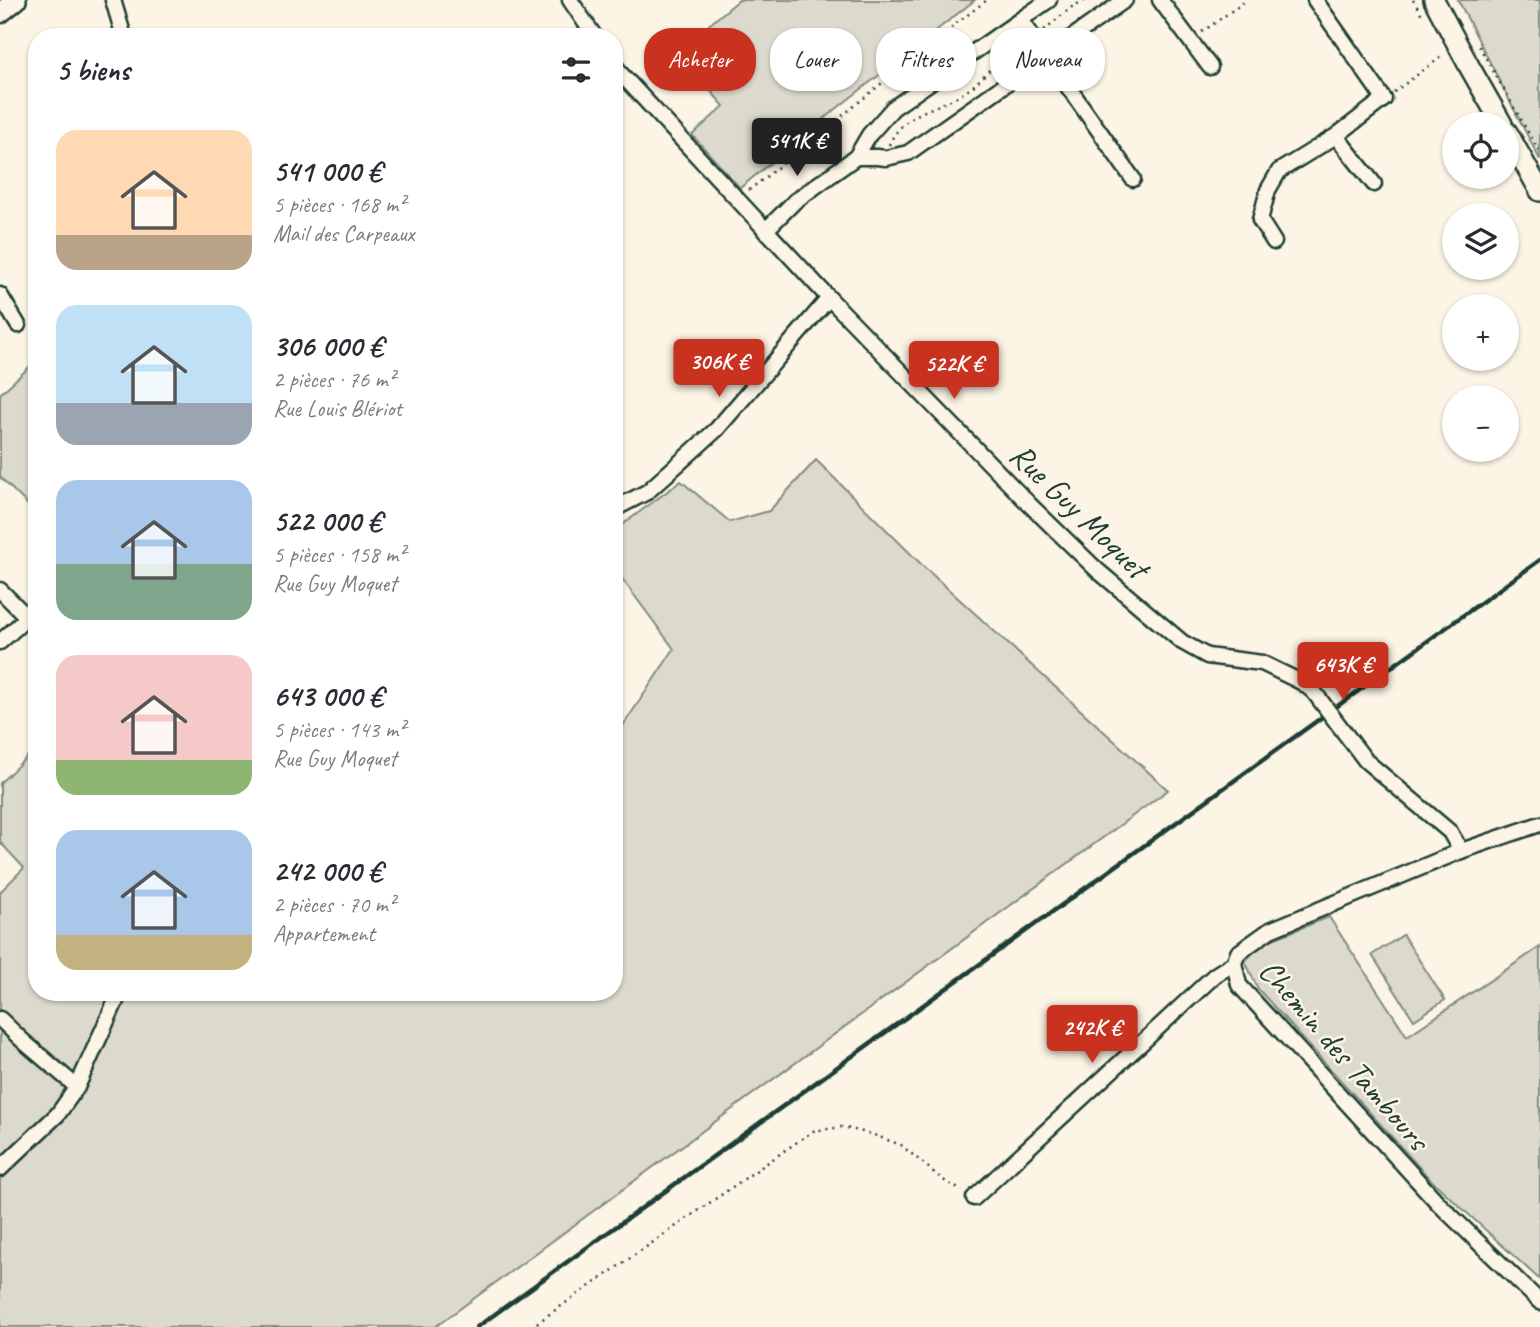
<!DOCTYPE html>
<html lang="fr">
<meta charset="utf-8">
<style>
body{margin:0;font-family:Caveat,sans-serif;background:#f2f2f3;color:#2b2b33;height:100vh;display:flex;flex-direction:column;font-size:26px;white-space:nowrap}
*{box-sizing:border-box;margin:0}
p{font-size:23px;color:#7c7c81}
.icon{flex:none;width:38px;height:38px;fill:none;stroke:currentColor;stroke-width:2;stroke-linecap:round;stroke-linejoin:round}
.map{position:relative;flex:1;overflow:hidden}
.drawer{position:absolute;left:28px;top:28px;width:595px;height:973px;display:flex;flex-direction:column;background:#fff;border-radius:28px;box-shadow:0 2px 5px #0004}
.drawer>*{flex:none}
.guide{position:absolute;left:644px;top:28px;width:665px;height:63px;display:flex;gap:14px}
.controls{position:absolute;left:1442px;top:112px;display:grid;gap:14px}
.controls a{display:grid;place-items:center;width:77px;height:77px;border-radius:50%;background:#fff;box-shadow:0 2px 5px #0004;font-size:35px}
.price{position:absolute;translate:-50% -60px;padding:0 16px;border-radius:7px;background:#c8321e;color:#fff;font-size:23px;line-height:46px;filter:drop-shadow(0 2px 4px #0008)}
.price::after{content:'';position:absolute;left:50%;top:42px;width:21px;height:16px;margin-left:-10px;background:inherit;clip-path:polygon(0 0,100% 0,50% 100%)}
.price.on{background:#222;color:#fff}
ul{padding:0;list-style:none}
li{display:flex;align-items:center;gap:21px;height:175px;padding:0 28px}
li span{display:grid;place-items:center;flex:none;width:196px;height:140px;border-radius:21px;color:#555}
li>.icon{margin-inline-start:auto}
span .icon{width:84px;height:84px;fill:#fffc;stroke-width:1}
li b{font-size:30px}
h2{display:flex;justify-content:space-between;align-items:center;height:84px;padding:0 28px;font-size:30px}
.tag{padding:0 24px;border-radius:28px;background:#fff;box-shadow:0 2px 5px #0004;font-size:24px;line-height:63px}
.tag.on{background:#c8321e;color:#fff}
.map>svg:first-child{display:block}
.green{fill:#dcdacc;stroke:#7e8c80;stroke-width:2}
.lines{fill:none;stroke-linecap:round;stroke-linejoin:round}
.street-casing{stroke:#1f3d34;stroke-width:19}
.secondary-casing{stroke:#1f3d34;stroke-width:24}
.path{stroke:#1f3d34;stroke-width:2.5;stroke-dasharray:2 5;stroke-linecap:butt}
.street{stroke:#fcf5e5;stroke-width:14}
.secondary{stroke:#fcf5e5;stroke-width:19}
.rail{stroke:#1f3d34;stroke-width:4.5}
.street-bridge-casing{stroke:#1f3d34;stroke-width:19;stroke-linecap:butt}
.street-bridge{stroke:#fcf5e5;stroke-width:14}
.labels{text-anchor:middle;stroke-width:5;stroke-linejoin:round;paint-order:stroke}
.street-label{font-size:33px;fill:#1f3d34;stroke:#fcf5e5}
</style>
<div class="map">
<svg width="1540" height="1327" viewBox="0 0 1540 1327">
<rect width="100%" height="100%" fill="#fcf5e5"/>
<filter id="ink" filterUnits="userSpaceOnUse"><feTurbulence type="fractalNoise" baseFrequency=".0143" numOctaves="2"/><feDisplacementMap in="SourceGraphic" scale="14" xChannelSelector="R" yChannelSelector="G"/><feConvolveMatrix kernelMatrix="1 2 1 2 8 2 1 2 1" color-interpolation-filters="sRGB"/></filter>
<g filter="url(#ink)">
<g class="green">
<path d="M739,0H975L841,105L740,188L692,135L724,106L676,52Z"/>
<path d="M1458,0H1540V160Z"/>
<path d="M37,360V514L0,477V394Z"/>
<path d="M816,460L924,567L1168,790L435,1327H0V892L24,868L0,842V783L37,747V992H614V739L674,649L614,568V531L681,481L730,522L769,511Z"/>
<path d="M1329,917L1407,1036L1540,947V1280L1429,1178L1258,989L1245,961L1263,943Z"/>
<path d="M1403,935L1445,1000L1414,1020L1372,955Z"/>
</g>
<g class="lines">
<g class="street-casing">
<g id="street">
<path d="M113,0L124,37"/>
<path d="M570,0L595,37"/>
<path d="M1049,0L893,108L869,135L856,157H877L886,158L908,153L1125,0"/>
<path d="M1160,0L1210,67"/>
<path d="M1021,20L1133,179"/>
<path d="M997,36L1021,73"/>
<path d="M614,64L621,74L829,298L1029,504L1097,570L1182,642L1207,656L1262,663L1303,683L1314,692"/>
<path d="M1336,136L1374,184"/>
<path d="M765,231L795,201L856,157"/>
<path d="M1274,242L1260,220L1268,190L1279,171L1336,136L1384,99L1315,0"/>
<path d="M0,295L18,325"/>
<path d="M614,509L647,492L717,429L829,298"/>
<path d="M0,590L27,617"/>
<path d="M0,642L37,609"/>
<path d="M1344,732L1366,761L1450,832L1461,851"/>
<path d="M1540,824L1461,851L1270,930L1238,953L1234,963L1239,985L1440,1205L1540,1302"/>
<path d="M0,1019L24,1042L77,1087"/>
<path d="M0,1169L58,1114L77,1087L120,992"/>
<path d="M974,1198L1215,975L1234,963"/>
</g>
</g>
<g class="secondary-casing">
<g id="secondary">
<path d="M1434,0L1469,66L1502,124"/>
<path d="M0,13L16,0"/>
<path d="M1507,132L1540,191"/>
</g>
</g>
<g class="path">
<path d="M1413,0L1422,15"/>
<path d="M1044,30L1073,6L1086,0"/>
<path d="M1202,32L1247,0"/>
<path d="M1479,46L1540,153"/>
<path d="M1394,92L1444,55"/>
<path d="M889,145C904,110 938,110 965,92C978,84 986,71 999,62"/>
<path d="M749,190C830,128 906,61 987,0"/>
<path d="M531,1327L813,1131L842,1127L871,1134L901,1145L943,1180L962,1191"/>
</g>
<use href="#street" class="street"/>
<use href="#secondary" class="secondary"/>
<path class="rail" d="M477,1327L1540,560"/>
<g class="street-bridge-casing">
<path id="street-bridge" d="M1314,692L1344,732"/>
</g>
<use href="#street-bridge" class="street-bridge"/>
</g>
</g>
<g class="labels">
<g class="street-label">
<text transform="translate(1080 510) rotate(44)" y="12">Rue Guy Moquet</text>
<text transform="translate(1345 1054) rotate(49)" y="12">Chemin des Tambours</text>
</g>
</g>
</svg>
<div class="controls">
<a><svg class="icon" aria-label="locate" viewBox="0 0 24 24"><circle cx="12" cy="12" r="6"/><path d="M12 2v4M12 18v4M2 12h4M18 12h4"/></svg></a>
<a><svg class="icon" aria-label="layers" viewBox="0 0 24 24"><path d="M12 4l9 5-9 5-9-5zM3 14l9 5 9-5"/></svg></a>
<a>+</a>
<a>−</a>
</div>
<b class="price on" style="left:797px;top:178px">541K €</b>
<b class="price" style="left:719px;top:399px">306K €</b>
<b class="price" style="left:954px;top:401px">522K €</b>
<b class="price" style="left:1343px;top:702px">643K €</b>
<b class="price" style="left:1092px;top:1065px">242K €</b>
<div class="guide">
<a class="tag on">Acheter</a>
<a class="tag">Louer</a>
<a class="tag">Filtres</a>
<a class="tag">Nouveau</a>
</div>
<section class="drawer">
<h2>5 biens<svg class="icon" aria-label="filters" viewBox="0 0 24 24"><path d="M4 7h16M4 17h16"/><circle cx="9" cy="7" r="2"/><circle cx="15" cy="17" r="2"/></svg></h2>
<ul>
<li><span style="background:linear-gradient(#ffd9b3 75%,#b9a48a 0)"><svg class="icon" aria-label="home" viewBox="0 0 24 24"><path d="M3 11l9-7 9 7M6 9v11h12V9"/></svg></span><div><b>541 000 €</b><p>5 pièces · 168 m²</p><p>Mail des Carpeaux</p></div></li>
<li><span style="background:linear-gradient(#bfe0f5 70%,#9aa5b1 0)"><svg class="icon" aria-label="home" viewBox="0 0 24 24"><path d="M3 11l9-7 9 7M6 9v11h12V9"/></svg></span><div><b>306 000 €</b><p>2 pièces · 76 m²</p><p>Rue Louis Blériot</p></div></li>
<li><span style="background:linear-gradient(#a9c7e8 60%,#7fa58c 0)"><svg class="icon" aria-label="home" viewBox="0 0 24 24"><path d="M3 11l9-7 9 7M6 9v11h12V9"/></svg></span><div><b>522 000 €</b><p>5 pièces · 158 m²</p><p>Rue Guy Moquet</p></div></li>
<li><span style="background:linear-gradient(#f6c9c9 75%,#8fb573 0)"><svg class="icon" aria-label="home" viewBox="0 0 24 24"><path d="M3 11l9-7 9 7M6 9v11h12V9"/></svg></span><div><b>643 000 €</b><p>5 pièces · 143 m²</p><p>Rue Guy Moquet</p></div></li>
<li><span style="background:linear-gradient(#a9c7e8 75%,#c2b280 0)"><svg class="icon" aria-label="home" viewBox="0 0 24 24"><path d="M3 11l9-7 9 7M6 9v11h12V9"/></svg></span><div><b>242 000 €</b><p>2 pièces · 70 m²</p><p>Appartement</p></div></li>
</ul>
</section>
</div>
